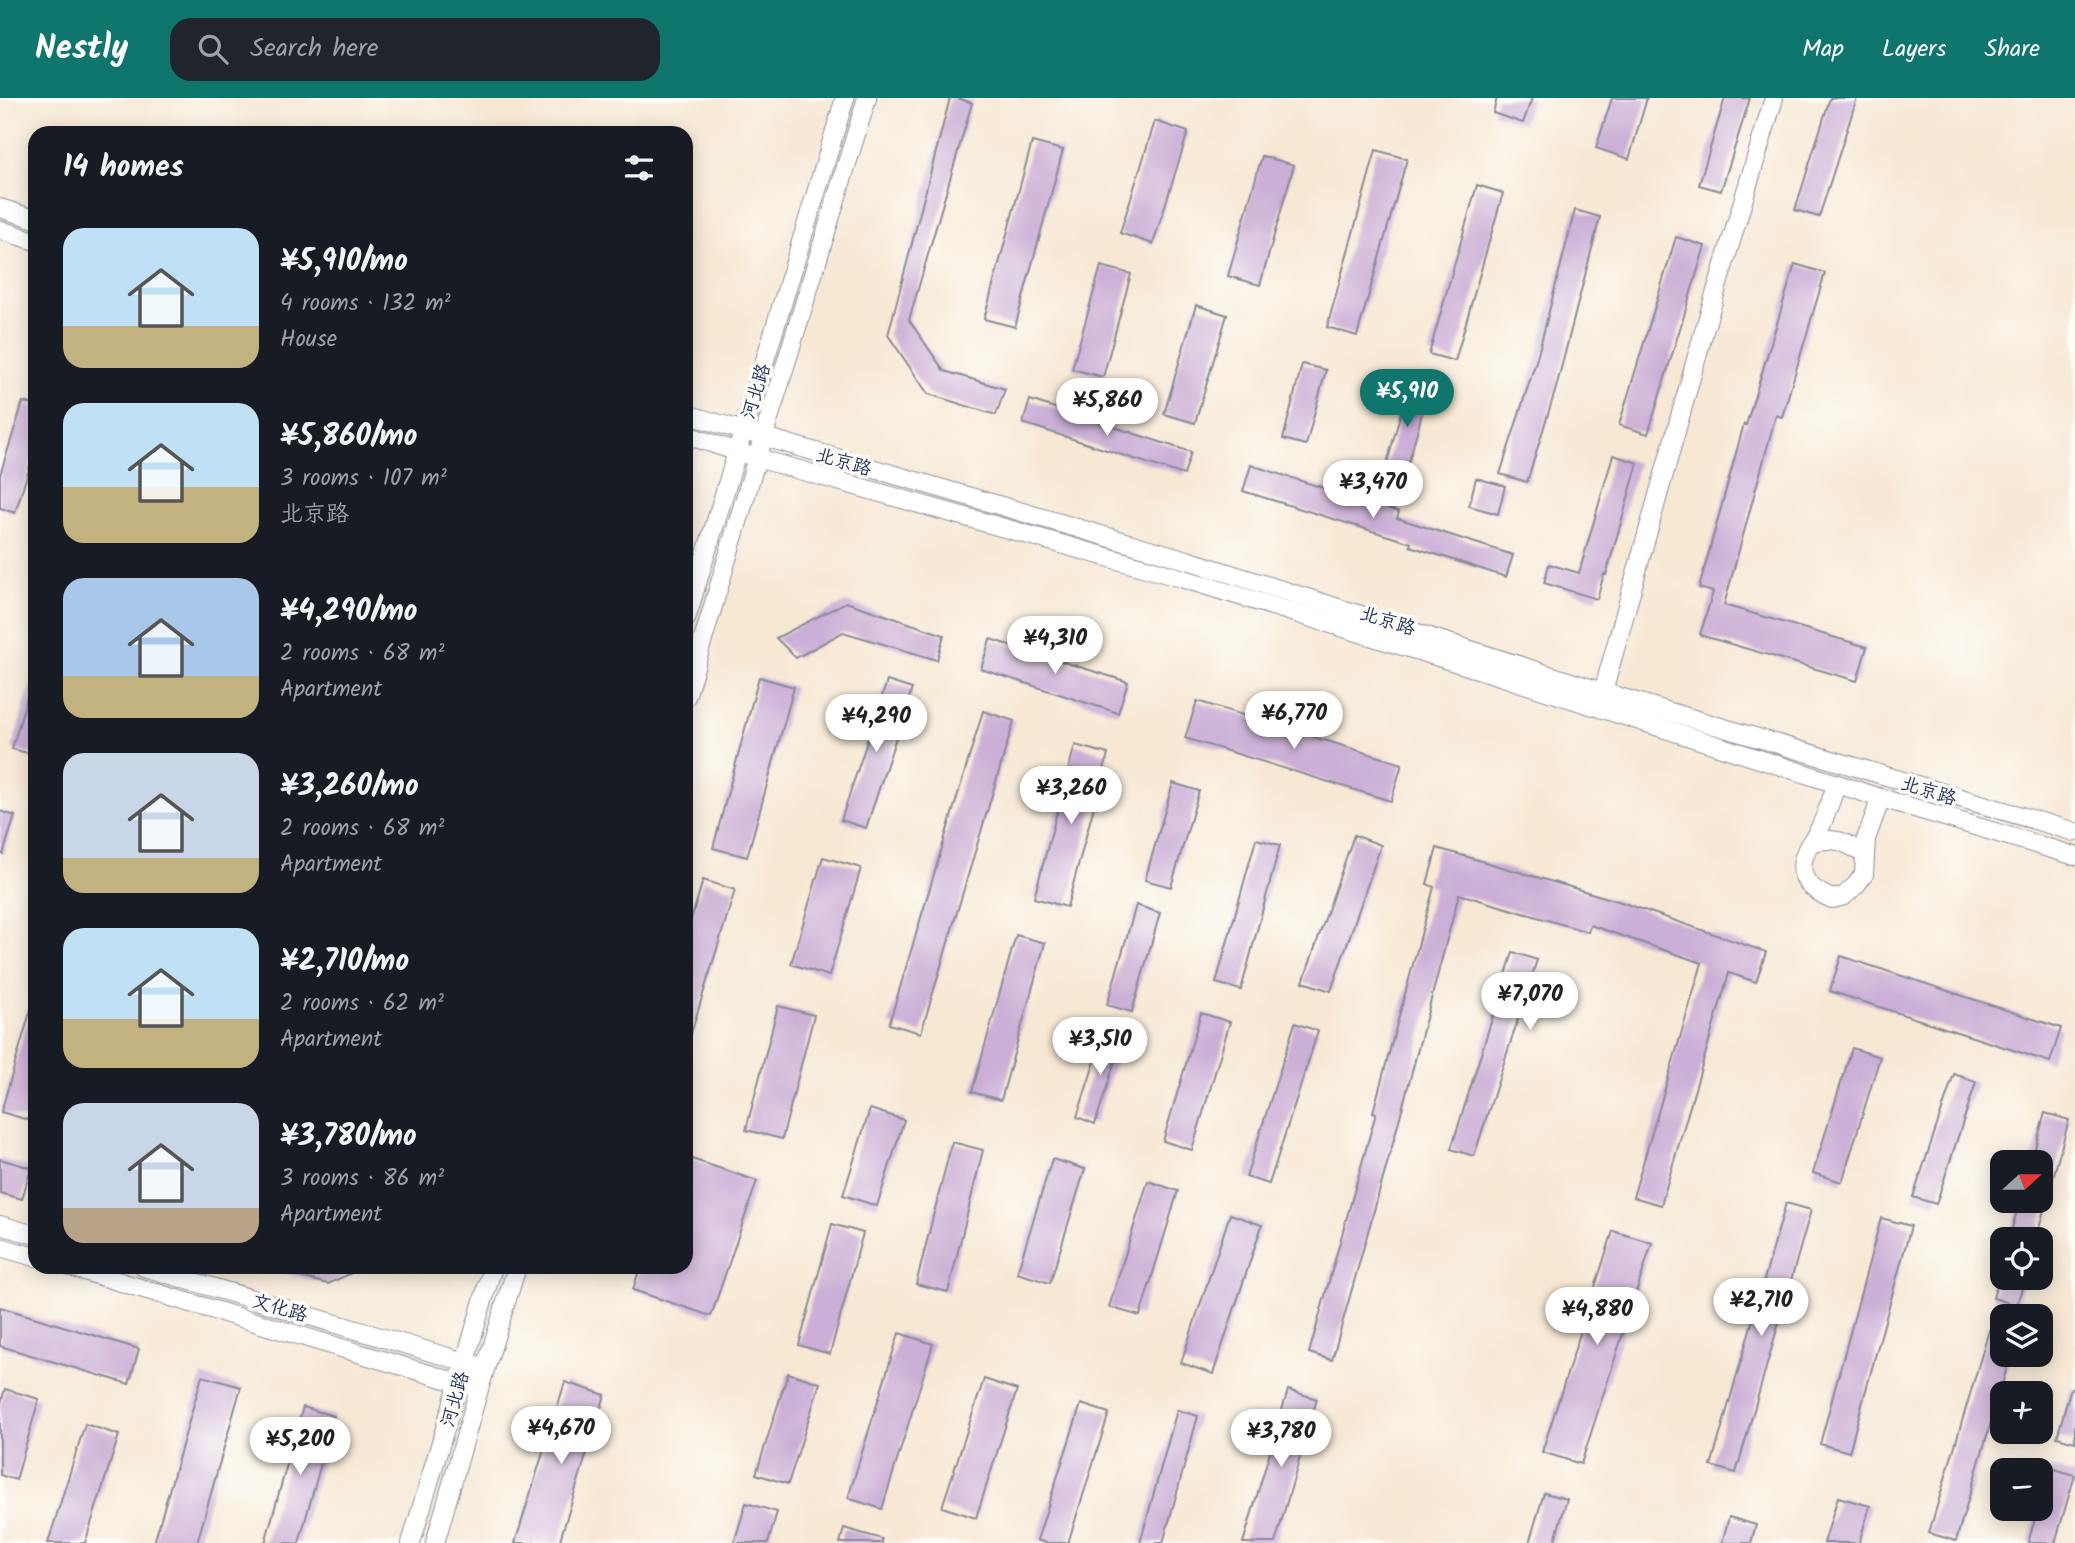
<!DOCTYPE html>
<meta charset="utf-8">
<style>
body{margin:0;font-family:Kalam,"LXGW WenKai TC",sans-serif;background:#20242c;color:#f1f3f6;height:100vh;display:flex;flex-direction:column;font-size:26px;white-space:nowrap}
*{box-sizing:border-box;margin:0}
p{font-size:23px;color:#9ea1a6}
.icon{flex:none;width:38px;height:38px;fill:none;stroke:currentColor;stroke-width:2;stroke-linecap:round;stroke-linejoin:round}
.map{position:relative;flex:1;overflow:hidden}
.panel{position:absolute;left:28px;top:28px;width:665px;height:1148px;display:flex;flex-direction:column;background:#171b24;border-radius:21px;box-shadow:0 4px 18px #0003}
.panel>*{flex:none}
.needle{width:46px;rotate:69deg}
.tools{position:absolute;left:1990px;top:1052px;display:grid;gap:14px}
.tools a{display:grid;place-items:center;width:63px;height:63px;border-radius:14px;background:#171b24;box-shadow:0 4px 18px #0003;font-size:35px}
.price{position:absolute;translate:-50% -60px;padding:0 16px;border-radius:24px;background:#fff;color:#222;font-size:23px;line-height:46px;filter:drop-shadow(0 2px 4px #0008)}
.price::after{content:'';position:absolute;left:50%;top:42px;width:21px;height:16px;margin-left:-10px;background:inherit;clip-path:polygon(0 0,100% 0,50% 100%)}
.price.on{background:#0f766e;color:#fff}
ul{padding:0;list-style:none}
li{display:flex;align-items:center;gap:21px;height:175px;padding:0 35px}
li span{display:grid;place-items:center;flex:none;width:196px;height:140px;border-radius:21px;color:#555}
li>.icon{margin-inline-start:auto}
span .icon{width:84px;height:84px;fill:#fffc;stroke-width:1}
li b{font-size:30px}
h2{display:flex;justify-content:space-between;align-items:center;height:84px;padding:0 35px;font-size:30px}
header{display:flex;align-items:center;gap:42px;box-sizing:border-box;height:98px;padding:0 35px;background:#0f766e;color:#fff}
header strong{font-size:33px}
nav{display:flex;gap:38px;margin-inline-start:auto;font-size:24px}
.search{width:490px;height:63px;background:#20242c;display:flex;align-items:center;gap:18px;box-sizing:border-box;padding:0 24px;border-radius:21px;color:#9ea1a6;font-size:26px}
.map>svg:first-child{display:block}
.building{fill:#cbafd6}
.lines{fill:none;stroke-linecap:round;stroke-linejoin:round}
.minor-casing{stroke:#898c99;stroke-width:20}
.minor{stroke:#fff;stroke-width:18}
.labels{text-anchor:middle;stroke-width:7;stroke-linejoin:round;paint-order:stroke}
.street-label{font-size:19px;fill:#1b2f5e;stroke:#fdfcf7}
</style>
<header>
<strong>Nestly</strong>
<div class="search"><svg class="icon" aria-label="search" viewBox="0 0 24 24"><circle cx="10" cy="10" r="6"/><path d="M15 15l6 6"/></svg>Search here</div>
<nav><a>Map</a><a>Layers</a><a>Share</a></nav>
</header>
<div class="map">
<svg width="2075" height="1445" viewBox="0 0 2075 1445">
<rect width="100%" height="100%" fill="#fdfcf7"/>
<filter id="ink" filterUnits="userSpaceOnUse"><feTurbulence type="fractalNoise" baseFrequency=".0143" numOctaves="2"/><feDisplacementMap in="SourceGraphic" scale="14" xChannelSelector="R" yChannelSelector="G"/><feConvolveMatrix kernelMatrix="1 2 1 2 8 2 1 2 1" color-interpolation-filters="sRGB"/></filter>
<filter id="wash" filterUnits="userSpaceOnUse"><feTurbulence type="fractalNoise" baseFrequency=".00686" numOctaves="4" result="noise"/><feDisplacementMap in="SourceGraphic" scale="28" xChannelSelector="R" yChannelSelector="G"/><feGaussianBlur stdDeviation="1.57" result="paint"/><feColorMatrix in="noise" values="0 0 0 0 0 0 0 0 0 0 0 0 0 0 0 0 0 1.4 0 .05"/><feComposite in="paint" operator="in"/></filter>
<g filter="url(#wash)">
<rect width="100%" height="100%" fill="#f7e8d4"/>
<g id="blocks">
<g class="building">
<path d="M950,0H958L972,5L909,222L944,273L1005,291L996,317L928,296L888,237Z"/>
<path d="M1497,0H1532L1523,25L1493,15Z"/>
<path d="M1612,0H1647L1629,61L1596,50Z"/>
<path d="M1725,0H1750L1721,93L1699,87Z"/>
<path d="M1830,0H1857L1819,119L1795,112Z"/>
<path d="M1155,23L1188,34L1153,146L1120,135Z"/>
<path d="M1032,44L1063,52L1015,229L984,221Z"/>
<path d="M1376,52L1407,61L1357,238L1327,229Z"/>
<path d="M1262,58L1294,67L1260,187L1228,178Z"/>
<path d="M1477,87L1503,95L1455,263L1429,256Z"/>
<path d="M1575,112L1600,119L1556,290L1527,384L1500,376L1537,260Z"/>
<path d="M1676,139L1705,148L1648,336L1619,327Z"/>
<path d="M1795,166L1825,175L1782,319L1776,317L1724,507L1867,549L1857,583L1700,537L1713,494L1699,490L1744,326L1746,327Z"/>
<path d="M1101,168L1131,176L1103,279L1072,271Z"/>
<path d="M1196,207L1227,217L1195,325L1164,316Z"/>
<path d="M1302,266L1326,272L1306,347L1283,341Z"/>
<path d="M1408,288L1428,293L1406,374L1386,369Z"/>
<path d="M1030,302L1191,354L1184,377L1023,325Z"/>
<path d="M23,304L35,307V352L15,415L0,410V377Z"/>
<path d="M1613,357L1638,365L1606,477L1604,476L1597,501L1544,485L1549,466L1579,475Z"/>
<path d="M1251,367L1399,414L1397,420L1513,457L1506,479L1410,448L1411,445L1243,393Z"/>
<path d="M1476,380L1505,388L1498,416L1469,408Z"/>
<path d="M846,504L944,537L937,562L843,534L796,560L776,540Z"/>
<path d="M990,541L1128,584L1118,615L981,571Z"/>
<path d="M759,579L794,589L747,759L713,750Z"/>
<path d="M887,583L912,591L866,730L841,722Z"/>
<path d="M31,585L35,586V657L12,651Z"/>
<path d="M1197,603L1402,666L1391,703L1185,640Z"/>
<path d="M983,613L1014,623L921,935L889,926Z"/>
<path d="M1075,647L1108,656L1067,809L1034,800Z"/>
<path d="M1173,685L1199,693L1171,789L1145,782Z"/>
<path d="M0,713L15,718L3,756H0Z"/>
<path d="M1354,737L1381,747L1331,893L1303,884Z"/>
<path d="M1256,741L1280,747L1241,892L1216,885Z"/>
<path d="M1437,750L1618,803L1766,854L1756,884L1729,875L1661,1107L1633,1099L1702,865L1590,827L1588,834L1459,796L1393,1045L1332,1262L1309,1255L1376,1015L1373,1014L1434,789L1427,786Z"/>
<path d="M823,759L861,770L829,878L791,866Z"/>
<path d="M703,782L735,792L689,942H686V839Z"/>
<path d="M1136,807L1160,815L1132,914L1107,907Z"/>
<path d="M1016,837L1045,845L1001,1002L972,994Z"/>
<path d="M1513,854L1537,862L1474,1058L1451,1051Z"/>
<path d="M1841,858L2061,930L2050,964L1830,893Z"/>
<path d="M778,908L814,917L782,1041L746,1032Z"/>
<path d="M31,911H35V1013L32,1023L1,1014Z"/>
<path d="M1201,915L1230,924L1192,1052L1163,1043Z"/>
<path d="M1295,925L1318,933L1269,1086L1246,1079Z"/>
<path d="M1105,932L1123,938L1095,1026L1077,1019Z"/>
<path d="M1852,950L1880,959L1842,1084L1813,1075Z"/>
<path d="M1954,976L1976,984L1936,1106L1913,1099Z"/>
<path d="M870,1011L904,1022L877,1108L843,1097Z"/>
<path d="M2045,1015L2069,1022L2036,1141H2009L2020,1102H2040V1064H2031Z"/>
<path d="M952,1044L983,1052L948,1194L916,1186Z"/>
<path d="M686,1059L757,1083L711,1218L633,1192L640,1169H686Z"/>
<path d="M0,1061L31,1070L22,1101L0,1095Z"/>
<path d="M1052,1061L1085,1071L1050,1185L1017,1175Z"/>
<path d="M1148,1083L1178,1093L1140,1218L1109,1209Z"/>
<path d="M1786,1105L1811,1112L1736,1375L1711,1368Z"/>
<path d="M1230,1116L1262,1127L1213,1276L1181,1265Z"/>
<path d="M1881,1120L1911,1128L1849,1354L1820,1346Z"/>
<path d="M832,1126L863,1135L830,1256L799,1247Z"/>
<path d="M1613,1133L1652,1145L1581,1366L1542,1354Z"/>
<path d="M280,1169H364L328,1186L280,1174Z"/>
<path d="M1999,1180H2025L2017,1207L1993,1200Z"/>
<path d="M0,1209L139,1251L129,1286L0,1248Z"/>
<path d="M1989,1232L2002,1236V1256H2011L1956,1443L1929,1435Z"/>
<path d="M899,1235L933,1246L882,1411L848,1400Z"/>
<path d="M788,1275L820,1285L788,1386L756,1376Z"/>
<path d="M202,1278L241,1289L197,1445H154Z"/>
<path d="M984,1281L1017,1292L976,1420L942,1409Z"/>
<path d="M565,1284L605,1297L559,1445H515Z"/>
<path d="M2071,1290L2075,1291V1344L2057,1339Z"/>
<path d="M5,1291L39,1301L16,1382L0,1377V1308Z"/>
<path d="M1288,1292L1317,1301L1275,1445H1243Z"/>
<path d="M1081,1306L1109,1315L1068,1445H1046L1037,1442Z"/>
<path d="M303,1309L334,1318L299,1445H265Z"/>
<path d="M1177,1312L1198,1318L1163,1445H1140Z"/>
<path d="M85,1326L119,1337L85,1445H48Z"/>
<path d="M2051,1370L2075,1377L2055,1445H2028L2038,1410H2040V1403Z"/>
<path d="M1544,1395L1567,1401L1554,1445H1529Z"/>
<path d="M1838,1399L1870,1408L1859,1445H1824Z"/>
<path d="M746,1405L777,1414L768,1445H734Z"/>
<path d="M1729,1419L1756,1427L1751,1445H1722Z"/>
<path d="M844,1430L882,1441V1445H840Z"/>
</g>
</g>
</g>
<g filter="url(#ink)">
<use href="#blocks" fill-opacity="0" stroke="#898c99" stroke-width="2"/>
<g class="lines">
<g class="minor-casing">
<g id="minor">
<path d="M0,110L35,121"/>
<path d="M0,132L35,143"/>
<path d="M686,316L1187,462L1603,594L2075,734"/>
<path d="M686,337L757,360L1181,480L1490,575L1881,700L2075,758"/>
<path d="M686,521L845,0"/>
<path d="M1603,594L1704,233L1774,0"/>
<path d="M686,599L757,360L867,0"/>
<path d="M1837,686C1831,701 1826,718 1819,732C1815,739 1810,744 1807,751C1794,778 1809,791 1832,801L1844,798L1856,787L1864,776L1866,741L1881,700"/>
<path d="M1812,744C1835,739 1844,743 1864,756"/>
<path d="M0,1127L35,1137"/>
<path d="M0,1149L35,1159"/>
<path d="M70,1169L479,1291"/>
<path d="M144,1169L485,1270"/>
<path d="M411,1445L493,1169"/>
<path d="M435,1445L479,1291L517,1169"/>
</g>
</g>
<use href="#minor" class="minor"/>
</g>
</g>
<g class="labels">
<g class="street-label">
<text transform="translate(755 293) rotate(-73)" y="7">河北路</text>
<text transform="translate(844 363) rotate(16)" y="7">北京路</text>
<text transform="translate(1388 522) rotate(17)" y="7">北京路</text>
<text transform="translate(1929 692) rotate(17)" y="7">北京路</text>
<text transform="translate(280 1209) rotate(16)" y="7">文化路</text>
<text transform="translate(454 1301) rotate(-74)" y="7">河北路</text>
</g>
</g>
</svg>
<div class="tools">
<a><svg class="needle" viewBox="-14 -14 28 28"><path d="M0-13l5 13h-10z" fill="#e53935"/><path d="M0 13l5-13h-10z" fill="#9ea1a6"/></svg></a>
<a><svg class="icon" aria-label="locate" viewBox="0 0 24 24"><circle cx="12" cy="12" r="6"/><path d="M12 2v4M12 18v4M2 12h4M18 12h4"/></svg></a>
<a><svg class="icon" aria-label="layers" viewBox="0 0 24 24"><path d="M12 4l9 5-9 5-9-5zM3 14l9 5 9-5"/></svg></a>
<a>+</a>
<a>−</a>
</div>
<b class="price on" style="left:1407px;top:331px">¥5,910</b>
<b class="price" style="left:1107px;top:340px">¥5,860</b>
<b class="price" style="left:1373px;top:422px">¥3,470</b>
<b class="price" style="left:1055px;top:578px">¥4,310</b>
<b class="price" style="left:1294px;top:653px">¥6,770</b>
<b class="price" style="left:876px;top:656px">¥4,290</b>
<b class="price" style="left:1071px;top:728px">¥3,260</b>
<b class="price" style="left:1530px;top:934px">¥7,070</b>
<b class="price" style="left:1100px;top:979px">¥3,510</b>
<b class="price" style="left:1761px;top:1240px">¥2,710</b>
<b class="price" style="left:1597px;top:1249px">¥4,880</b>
<b class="price" style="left:561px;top:1368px">¥4,670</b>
<b class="price" style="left:1281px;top:1371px">¥3,780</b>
<b class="price" style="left:300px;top:1379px">¥5,200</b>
<section class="panel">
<h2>14 homes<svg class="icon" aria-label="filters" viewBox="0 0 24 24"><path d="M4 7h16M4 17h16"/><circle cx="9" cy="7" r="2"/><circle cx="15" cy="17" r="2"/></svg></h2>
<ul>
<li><span style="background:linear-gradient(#bfe0f5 70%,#c2b280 0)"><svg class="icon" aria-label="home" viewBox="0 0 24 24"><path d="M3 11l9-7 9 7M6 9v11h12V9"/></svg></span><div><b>¥5,910/mo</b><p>4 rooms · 132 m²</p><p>House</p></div></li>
<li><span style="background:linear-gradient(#bfe0f5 60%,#c2b280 0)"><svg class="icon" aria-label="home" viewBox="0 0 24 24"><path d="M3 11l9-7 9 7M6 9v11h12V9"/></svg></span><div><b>¥5,860/mo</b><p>3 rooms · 107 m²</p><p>北京路</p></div></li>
<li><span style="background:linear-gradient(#a9c7e8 70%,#c2b280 0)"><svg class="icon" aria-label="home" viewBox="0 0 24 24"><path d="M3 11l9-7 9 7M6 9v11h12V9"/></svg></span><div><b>¥4,290/mo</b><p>2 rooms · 68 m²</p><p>Apartment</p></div></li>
<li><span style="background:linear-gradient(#c9d6e8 75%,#c2b280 0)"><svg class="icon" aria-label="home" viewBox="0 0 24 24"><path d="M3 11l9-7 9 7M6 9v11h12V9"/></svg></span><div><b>¥3,260/mo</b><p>2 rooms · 68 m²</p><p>Apartment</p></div></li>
<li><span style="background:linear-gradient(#bfe0f5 65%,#c2b280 0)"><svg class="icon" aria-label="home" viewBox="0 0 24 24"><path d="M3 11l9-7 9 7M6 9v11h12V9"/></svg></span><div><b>¥2,710/mo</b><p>2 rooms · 62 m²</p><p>Apartment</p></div></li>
<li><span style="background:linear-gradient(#c9d6e8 75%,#b9a48a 0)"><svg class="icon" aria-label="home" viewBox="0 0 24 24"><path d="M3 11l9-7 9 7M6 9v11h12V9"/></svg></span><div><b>¥3,780/mo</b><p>3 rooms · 86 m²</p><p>Apartment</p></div></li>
</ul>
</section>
</div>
